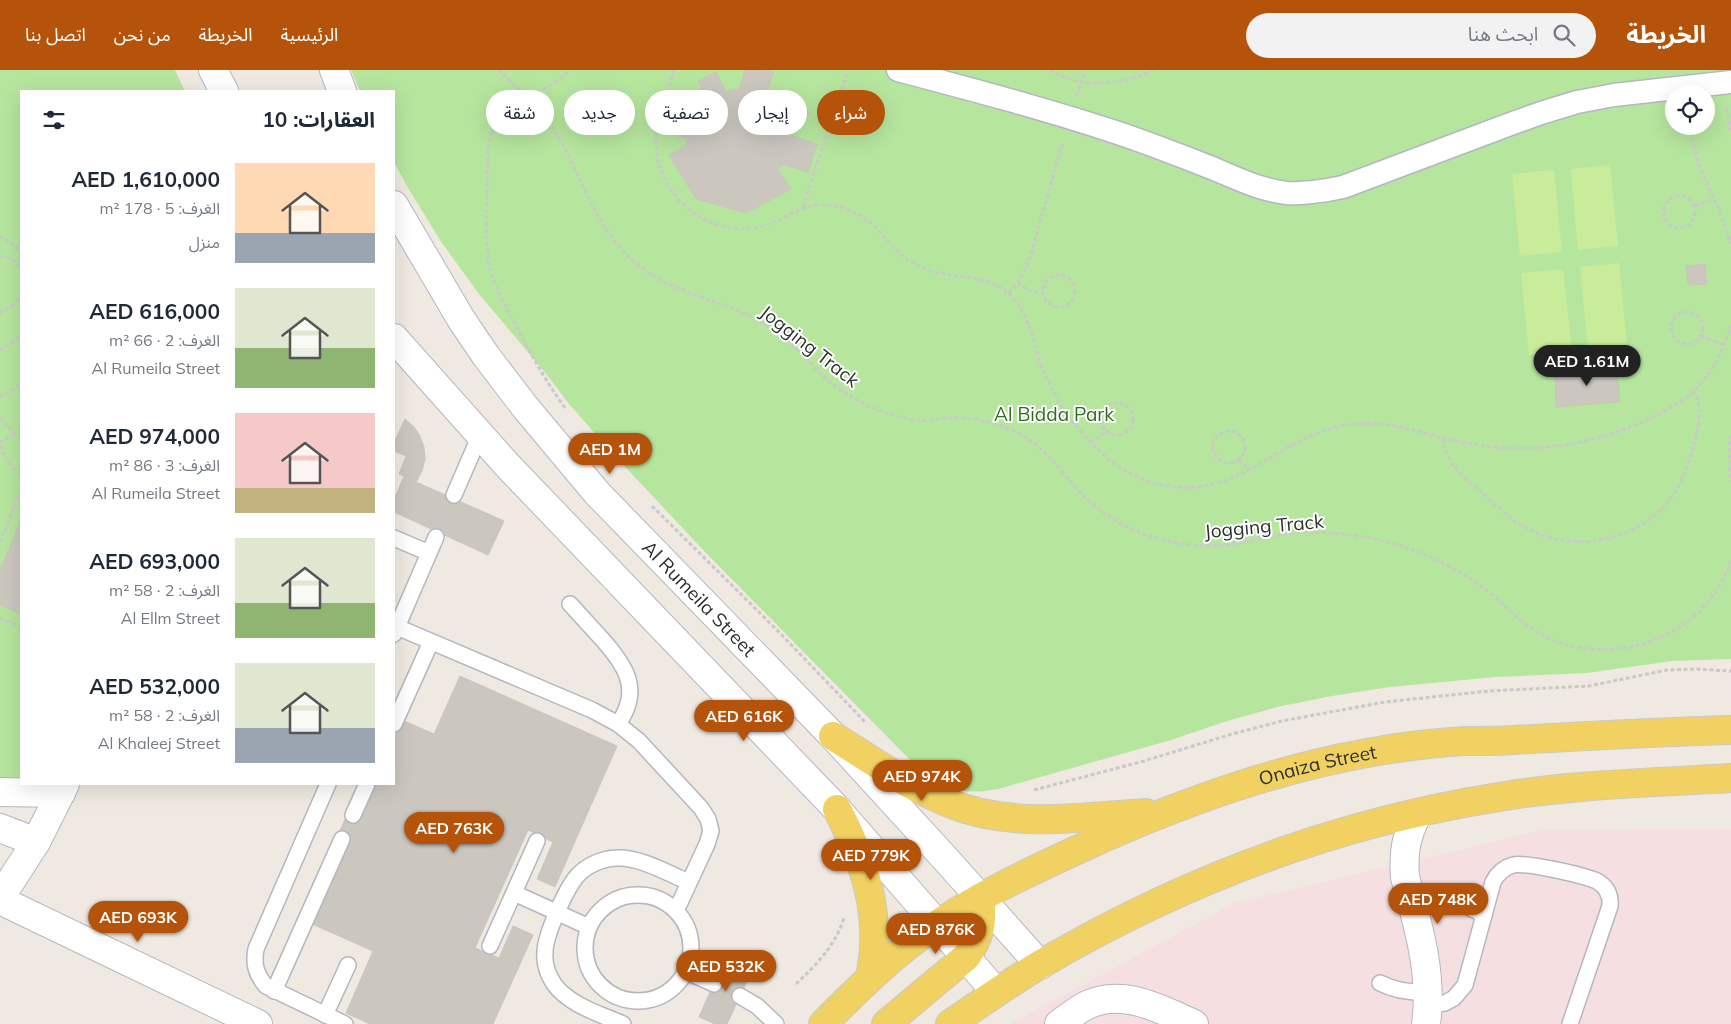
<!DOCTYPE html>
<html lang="ar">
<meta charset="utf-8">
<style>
body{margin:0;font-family:Mulish,"Noto Sans Arabic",sans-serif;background:#f2f2f3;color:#1f2937;direction:rtl;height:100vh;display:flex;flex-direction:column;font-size:19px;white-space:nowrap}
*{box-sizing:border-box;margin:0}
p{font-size:16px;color:#747a83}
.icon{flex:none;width:28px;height:28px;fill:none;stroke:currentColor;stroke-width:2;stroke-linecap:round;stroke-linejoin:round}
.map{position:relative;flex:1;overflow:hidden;direction:ltr}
.details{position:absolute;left:20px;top:20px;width:375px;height:695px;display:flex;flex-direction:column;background:#fff;border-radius:0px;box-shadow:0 5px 20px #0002;direction:rtl}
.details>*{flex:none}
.top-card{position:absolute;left:410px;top:20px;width:475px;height:45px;direction:rtl;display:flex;gap:10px}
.controls{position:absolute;left:1665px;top:15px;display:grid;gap:10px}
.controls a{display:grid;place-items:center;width:50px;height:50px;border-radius:50%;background:#fff;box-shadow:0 5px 20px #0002;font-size:25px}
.price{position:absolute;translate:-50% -42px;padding:0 11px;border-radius:18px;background:#b45309;color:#fff;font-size:16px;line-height:32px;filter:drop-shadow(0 1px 2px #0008)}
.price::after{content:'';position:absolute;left:50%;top:30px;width:15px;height:11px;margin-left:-8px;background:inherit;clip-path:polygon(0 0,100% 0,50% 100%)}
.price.on{background:#222;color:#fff}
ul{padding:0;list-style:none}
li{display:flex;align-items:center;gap:15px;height:125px;padding:0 20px}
li span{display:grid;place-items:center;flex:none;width:140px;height:100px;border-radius:0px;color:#555}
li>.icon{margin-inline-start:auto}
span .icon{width:60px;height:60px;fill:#fffc;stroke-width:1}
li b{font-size:21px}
h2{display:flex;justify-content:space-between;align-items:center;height:60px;padding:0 20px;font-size:21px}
.pill{padding:0 18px;border-radius:22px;background:#fff;box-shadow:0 5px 20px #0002;font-size:18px;line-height:45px}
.pill.on{background:#b45309;color:#fff}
header{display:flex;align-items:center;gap:30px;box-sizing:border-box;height:70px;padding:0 25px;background:#b45309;color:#fff}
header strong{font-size:24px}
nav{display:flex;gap:28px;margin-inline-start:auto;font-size:18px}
.search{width:350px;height:45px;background:#f2f2f3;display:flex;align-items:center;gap:12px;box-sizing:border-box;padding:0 18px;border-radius:28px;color:#747a83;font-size:19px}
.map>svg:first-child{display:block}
.medical{fill:#f5dfe0}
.green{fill:#b6e59e;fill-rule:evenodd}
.pitch{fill:#c9ec9a}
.building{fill:#cbc7bf;stroke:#cbc5ba}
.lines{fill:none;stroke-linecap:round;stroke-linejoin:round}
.service-casing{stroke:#b4b7c1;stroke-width:18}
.pedestrian-casing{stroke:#b4b7c1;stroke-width:25}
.minor-casing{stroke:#b4b7c1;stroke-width:30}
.tertiary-casing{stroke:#b4b7c1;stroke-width:30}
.primary-casing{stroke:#c9c9c9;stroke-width:30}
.path{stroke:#c9c9c9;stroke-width:3;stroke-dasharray:4 2.5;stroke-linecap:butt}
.service{stroke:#fff;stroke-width:15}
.pedestrian{stroke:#fff;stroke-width:22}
.minor{stroke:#fff;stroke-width:28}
.tertiary{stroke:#fff;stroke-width:28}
.primary{stroke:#f2d163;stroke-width:28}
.labels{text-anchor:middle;stroke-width:4;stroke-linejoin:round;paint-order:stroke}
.street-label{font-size:19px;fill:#2e2e2e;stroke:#fff}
.park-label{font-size:19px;fill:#2c6e1b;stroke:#fff}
</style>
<header>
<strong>الخريطة</strong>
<div class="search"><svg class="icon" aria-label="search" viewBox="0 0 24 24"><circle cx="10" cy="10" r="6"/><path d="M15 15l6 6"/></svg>ابحث هنا</div>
<nav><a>الرئيسية</a><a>الخريطة</a><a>من نحن</a><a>اتصل بنا</a></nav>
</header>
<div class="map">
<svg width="1731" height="954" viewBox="0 0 1731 954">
<rect width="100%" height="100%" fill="#efe9e1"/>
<path class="medical" d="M1731,759V954H1010L1235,833L1540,761Z"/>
<g class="green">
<path d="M0,0H175L185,21H21V709L0,713Z"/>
<path d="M351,0H1731V589L1672,591L1587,603L1495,607L1390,617L1332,626L1277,637L1224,652L1171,670L998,719C967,725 946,721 921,701L708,485L615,386L569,334L548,306L479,224L442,173L408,118L394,92V21H360ZM1674,24H1706V56H1674Z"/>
</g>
<g class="pitch">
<path d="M1610,95L1618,176L1578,180L1571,99Z"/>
<path d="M1554,100L1562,182L1520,186L1512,104Z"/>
<path d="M1619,193L1627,275L1588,279L1580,197Z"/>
<path d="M1563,199L1572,280L1529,285L1521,203Z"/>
</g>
<g class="building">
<path d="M745,0L774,1L765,28L773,30L776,36L799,24L809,44L785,56L790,65L817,74L808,102L782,94L778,100L791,119L746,143L696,129L669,85L685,76L688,69L665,62L674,35L697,43L699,36L708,31L698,11L716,2L726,22L733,19L738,21Z"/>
<path d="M1705,194L1707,214L1688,215L1686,196Z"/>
<path d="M1616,295L1620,332L1556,337L1555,302Z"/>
<path d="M405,349L414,357L420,366L424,377L425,389L422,401L416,412L504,451L488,485L394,442V430L404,406L399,404L406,386L394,381V373Z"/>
<path d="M21,450V544L0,535V500Z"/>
<path d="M460,606L617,676L555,817L537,809L553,772L528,760L475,878L499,888L513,856L533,865L493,954H370L346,943L373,881L312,854L337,767L348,743L374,714H394V669L402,650L434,664Z"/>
<path d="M726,886L753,899L727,954H715L699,947Z"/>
</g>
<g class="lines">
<g class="service-casing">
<g id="service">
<path d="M454,425L480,365"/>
<path d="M394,468L429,483"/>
<path d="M570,534C581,546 591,557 602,569C626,596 642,620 618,654"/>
<path d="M397,557L592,640L618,654L639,671L701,738L708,749L711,761L707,774L676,841"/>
<path d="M394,564L436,467"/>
<path d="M394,654L431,572"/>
<path d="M328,714L256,879C253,894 256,904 266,916L345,954"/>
<path d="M353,745L367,714"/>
<path d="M514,823L589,857"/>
<circle cx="638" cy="878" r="53"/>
<path d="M1413,839C1441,822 1458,831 1484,845"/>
<path d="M490,876L537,771"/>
<path d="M685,901L714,914"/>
<path d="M1380,913C1396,921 1410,923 1428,922"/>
<path d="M274,921L342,769"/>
<path d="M740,926L757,936L776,954"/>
<path d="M1428,935L1445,933L1454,928L1465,915L1493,812C1497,804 1503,798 1513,795C1527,792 1582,805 1597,811C1607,817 1611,825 1610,836L1570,954"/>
<path d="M325,945L348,895"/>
<path d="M623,954C600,944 569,935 554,914C548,905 544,893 545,882C545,865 566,819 577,806C587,795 603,788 618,788C640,787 669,804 689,812"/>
</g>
</g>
<g class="pedestrian-casing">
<path id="pedestrian" d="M898,0C970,19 1042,38 1112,61C1146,72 1179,85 1212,98C1236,108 1260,120 1287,123C1306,124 1324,121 1343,117L1505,56L1541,43L1577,32L1614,25L1731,12"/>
</g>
<g class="minor-casing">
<g id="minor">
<path d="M0,722L61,723"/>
<path d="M1418,743C1406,766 1403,782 1405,807C1418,855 1433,904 1426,954"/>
<path d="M0,758L36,772"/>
<path d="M0,828L36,772L65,714"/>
<path d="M0,830L258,954"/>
<path d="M1059,954C1067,948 1076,941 1085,936C1122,917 1160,939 1194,954"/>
</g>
</g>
<g class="tertiary-casing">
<g id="tertiary">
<path d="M213,0L224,21"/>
<path d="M334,0L342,21"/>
<path id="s1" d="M394,135L461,249L486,286L525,337L597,423L833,666L951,795L1040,895"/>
<path d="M394,268L508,396L837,739L996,922"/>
</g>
</g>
<g class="primary-casing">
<g id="primary">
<path d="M833,666C870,689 909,717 949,733C1011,759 1081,747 1146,743"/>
<path d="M837,739C865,793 883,846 870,907"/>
<path id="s2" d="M823,954C859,918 895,882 938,854C982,824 1029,802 1077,780C1170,737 1266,701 1367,683C1399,677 1432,673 1465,671C1481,671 1498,671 1514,670C1586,666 1658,662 1731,660"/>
<path d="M886,954L966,887C981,866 983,852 980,828"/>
<path d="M950,954C980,934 1009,913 1041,894C1181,812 1333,754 1493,728C1572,714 1652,713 1731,708"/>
</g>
</g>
<g class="path">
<path d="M498,0C523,21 546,45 562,73C586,118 600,167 642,198C678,226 726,230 764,254C779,263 793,275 805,287C812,294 818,302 826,309C843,323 863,335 884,342C898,347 914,351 928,351C936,350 943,348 951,348C973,347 996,352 1016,362C1042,375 1057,396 1076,418C1098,443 1131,463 1165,470C1184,475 1205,477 1225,475C1247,472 1269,466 1291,463C1326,460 1362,465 1395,474C1426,483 1456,498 1482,517C1499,529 1512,544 1528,556C1567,585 1620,586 1664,566C1696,551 1721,523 1731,490"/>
<path d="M674,0C668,22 657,45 656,68C654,122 704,168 758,157C784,152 803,131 830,135C849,138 866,147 879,161C892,175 897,185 915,194C941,209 970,203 996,215C1031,232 1031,273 1045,305C1064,348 1104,398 1151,412C1233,437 1270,371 1341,356C1389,346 1427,367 1472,374C1536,385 1600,374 1657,345C1669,339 1682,332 1693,322C1712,305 1723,280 1731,256"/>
<path d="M1050,0C1082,20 1122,15 1154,0"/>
<path d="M1077,26L1085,0"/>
<path d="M1727,38L1731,64"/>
<path d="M1689,56L1698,93L1718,137L1731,173"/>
<circle cx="1679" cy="142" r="16"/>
<path d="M1695,136L1713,129"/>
<path d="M803,137L848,0"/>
<path d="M0,166L21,180"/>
<path d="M0,186L12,189L21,197"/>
<circle cx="1059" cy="221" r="16"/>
<path d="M1018,213L1029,221L1043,223"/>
<path d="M1009,223L1018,213L1029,191L1063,72"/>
<circle cx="1687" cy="258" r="16"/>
<path d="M0,243L14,234L21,227"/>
<path d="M1701,266L1724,275"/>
<path d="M0,280L21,266"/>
<path d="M0,327L14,319L21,313"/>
<circle cx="1117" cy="349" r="16"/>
<path d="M565,338C545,310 529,281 513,250C503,232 493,214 489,194C484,168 487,140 487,114C488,94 485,72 496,54C512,29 549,23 569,0"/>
<path d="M0,348L15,364"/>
<circle cx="1229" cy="377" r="16"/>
<path d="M1731,365L1729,393L1731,411"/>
<path d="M1443,368C1444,374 1445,381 1448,386C1454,402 1478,418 1490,430C1501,440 1512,451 1526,458C1573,484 1637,472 1670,429C1682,413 1689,393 1694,373C1699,357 1703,337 1694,322"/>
<path d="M0,372L21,361"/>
<path d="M1091,372L1106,362"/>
<path d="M0,375C4,387 10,398 21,404"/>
<path d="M1239,390L1250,400"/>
<path d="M652,436L778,561L865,652"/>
<path d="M0,472L21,421"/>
<path d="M0,548L21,557"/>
<path d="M1034,720L1144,691L1232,664L1282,651L1385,632L1489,621L1589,616L1667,600L1695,599L1731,601"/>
<path d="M796,914C817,894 835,876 844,848"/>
</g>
<use href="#service" class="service"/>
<use href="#pedestrian" class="pedestrian"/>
<use href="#minor" class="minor"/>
<use href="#tertiary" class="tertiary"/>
<use href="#primary" class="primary"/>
</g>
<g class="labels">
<g class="street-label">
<text transform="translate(810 276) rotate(38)" y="7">Jogging Track</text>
<text transform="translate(1264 456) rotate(-5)" y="7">Jogging Track</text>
<text dy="7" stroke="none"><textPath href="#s1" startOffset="500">Al Rumeila Street</textPath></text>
<text dy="7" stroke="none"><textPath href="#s2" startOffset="566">Onaiza Street</textPath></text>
</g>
<g class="park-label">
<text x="1054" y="351">Al Bidda Park</text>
</g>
</g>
</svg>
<div class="controls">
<a><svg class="icon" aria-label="locate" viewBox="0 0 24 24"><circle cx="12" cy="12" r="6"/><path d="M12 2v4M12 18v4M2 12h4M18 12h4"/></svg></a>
</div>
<b class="price on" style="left:1587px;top:317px">AED 1.61M</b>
<b class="price" style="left:610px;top:405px">AED 1M</b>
<b class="price" style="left:744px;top:672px">AED 616K</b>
<b class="price" style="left:922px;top:732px">AED 974K</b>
<b class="price" style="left:454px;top:784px">AED 763K</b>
<b class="price" style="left:871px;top:811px">AED 779K</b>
<b class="price" style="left:1438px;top:855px">AED 748K</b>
<b class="price" style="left:138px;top:873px">AED 693K</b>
<b class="price" style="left:936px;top:885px">AED 876K</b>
<b class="price" style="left:726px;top:922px">AED 532K</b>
<div class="top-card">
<a class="pill on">شراء</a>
<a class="pill">إيجار</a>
<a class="pill">تصفية</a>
<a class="pill">جديد</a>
<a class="pill">شقة</a>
</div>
<section class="details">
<h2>العقارات: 10<svg class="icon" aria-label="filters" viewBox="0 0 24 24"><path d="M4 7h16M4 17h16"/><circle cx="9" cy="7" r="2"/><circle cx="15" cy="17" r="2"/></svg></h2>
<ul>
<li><span style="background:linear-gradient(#ffd9b3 70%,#9aa5b1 0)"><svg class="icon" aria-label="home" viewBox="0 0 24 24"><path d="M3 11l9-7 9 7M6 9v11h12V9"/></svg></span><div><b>AED 1,610,000</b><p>الغرف: 5 · 178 m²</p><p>منزل</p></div></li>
<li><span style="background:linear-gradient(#dfe7d0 60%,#8fb573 0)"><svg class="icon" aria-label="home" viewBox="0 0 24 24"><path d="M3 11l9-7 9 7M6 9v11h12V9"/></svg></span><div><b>AED 616,000</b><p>الغرف: 2 · 66 m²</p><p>Al Rumeila Street</p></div></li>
<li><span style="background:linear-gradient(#f6c9c9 75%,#c2b280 0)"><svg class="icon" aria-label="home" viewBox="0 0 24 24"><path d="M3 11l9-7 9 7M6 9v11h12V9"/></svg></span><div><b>AED 974,000</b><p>الغرف: 3 · 86 m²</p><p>Al Rumeila Street</p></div></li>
<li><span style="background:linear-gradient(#dfe7d0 65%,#8fb573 0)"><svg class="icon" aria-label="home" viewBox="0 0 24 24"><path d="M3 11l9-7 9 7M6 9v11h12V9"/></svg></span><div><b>AED 693,000</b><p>الغرف: 2 · 58 m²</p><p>Al Ellm Street</p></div></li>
<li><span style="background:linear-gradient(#dfe7d0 65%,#9aa5b1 0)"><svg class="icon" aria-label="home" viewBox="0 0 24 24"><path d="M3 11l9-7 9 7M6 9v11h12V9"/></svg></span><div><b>AED 532,000</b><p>الغرف: 2 · 58 m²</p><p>Al Khaleej Street</p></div></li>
</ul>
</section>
</div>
